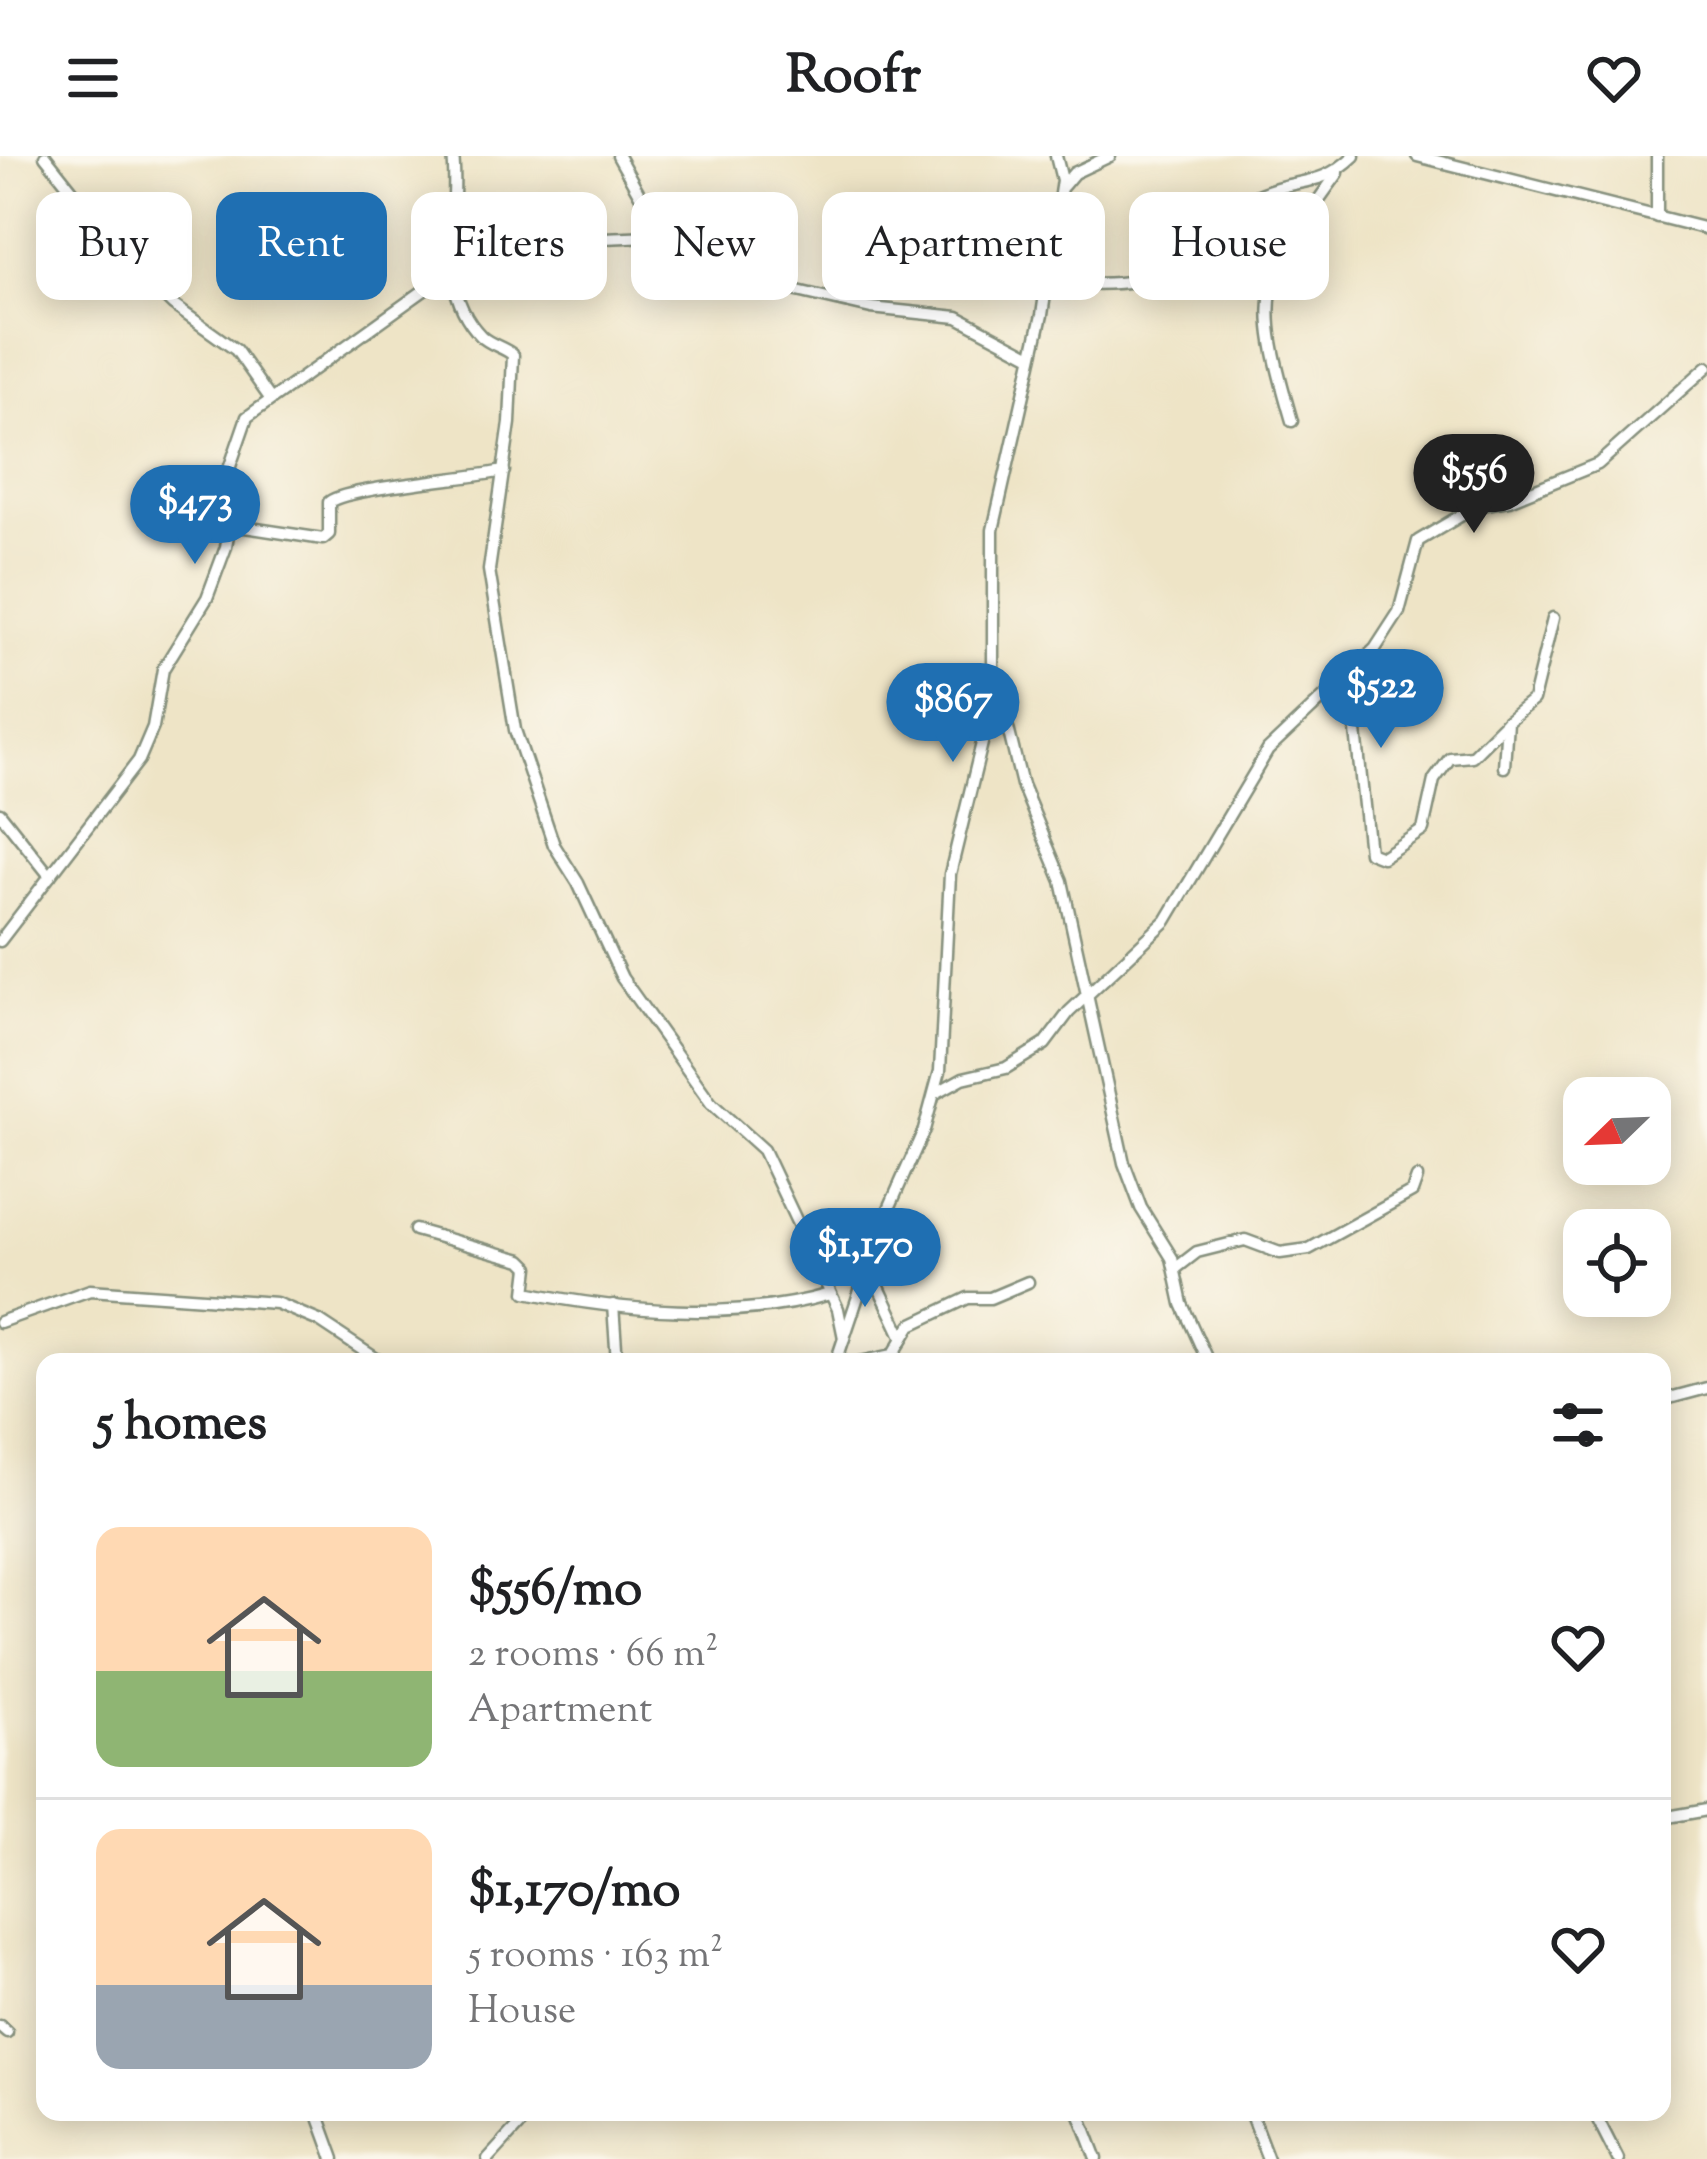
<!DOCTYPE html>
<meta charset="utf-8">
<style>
body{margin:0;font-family:"Sorts Mill Goudy",serif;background:#f2f2f2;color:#202124;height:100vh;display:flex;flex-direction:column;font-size:45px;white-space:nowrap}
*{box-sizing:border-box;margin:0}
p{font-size:39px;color:#757577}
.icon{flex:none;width:66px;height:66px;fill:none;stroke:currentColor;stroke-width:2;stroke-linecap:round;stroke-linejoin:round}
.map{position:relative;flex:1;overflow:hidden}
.details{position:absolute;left:36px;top:1197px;width:1635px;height:768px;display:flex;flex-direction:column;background:#fff;border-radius:24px;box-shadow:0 6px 30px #0003}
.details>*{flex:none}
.top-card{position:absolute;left:36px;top:36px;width:1635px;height:108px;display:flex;gap:24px}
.needle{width:78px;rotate:247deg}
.buttons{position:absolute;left:1563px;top:921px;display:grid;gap:24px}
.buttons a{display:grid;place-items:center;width:108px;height:108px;border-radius:24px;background:#fff;box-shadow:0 6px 30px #0003;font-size:60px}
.price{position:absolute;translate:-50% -102px;padding:0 27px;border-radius:42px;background:#1f6fb2;color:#fff;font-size:39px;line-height:78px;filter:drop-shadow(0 3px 6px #0008)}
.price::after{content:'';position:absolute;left:50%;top:72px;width:36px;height:27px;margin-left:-18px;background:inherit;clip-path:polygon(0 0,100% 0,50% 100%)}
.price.active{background:#222;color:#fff}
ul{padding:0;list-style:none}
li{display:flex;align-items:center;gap:36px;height:300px;padding:0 60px}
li+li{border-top:3px solid #e0e0e0}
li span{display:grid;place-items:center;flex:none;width:336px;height:240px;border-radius:24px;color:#555}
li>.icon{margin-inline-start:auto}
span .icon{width:144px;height:144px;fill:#fffc;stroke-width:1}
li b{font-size:51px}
h2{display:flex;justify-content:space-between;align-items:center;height:144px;padding:0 60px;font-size:51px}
.chip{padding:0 42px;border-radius:24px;background:#fff;box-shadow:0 6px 30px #0003;font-size:42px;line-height:108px}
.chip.active{background:#1f6fb2;color:#fff}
header{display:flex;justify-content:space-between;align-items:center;height:156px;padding:0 60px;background:#fff;font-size:54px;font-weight:800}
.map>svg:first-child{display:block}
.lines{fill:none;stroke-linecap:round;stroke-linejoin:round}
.street-casing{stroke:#86907d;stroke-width:15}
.street{stroke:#fff;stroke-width:10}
</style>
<header><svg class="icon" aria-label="menu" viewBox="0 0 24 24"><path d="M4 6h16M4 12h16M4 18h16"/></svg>Roofr<svg class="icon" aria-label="heart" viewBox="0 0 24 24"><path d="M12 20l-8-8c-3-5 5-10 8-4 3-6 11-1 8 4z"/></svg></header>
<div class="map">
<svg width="1707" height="2003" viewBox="0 0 1707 2003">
<rect width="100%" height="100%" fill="#fbf7ec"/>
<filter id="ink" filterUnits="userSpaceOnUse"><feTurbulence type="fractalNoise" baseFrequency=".00833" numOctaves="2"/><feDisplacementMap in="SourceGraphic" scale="24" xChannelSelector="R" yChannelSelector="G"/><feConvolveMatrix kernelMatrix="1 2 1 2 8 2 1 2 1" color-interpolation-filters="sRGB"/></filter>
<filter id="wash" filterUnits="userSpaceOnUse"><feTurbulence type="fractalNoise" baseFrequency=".004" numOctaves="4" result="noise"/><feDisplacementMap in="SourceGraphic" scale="48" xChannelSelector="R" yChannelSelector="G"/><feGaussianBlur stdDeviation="2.7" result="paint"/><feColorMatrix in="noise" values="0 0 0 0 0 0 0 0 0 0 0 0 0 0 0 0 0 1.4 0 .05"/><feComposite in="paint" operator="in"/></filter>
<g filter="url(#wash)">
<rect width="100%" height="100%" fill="#eee4c6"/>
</g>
<g filter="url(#ink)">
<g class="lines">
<g class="street-casing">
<g id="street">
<path d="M45,0L130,107L173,149L236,194L269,241"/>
<path d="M453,0C461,59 432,130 481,180C490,189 504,191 513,199L510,267L489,414L515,574L554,689L578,727L622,822L711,947L763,994L838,1153L844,1182"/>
<path d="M618,0L664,82"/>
<path d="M1417,0L1707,73"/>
<path d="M1063,30L1074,17L1110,0"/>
<path d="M1657,61V0"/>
<path d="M1047,124C1107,132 1170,131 1214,84C1228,68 1239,47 1260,38C1298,21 1319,33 1354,0"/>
<path d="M1292,265C1254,136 1260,124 1338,17"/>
<path d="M231,369L323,383L329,378V346C350,331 467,323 504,315"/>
<path d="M1341,525L1353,547L1369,696L1382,701L1423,674L1434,624L1450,602L1472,600L1507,565"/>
<path d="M992,548L1008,572L1022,629L1062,725L1124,1007L1141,1052L1172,1102L1182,1148L1208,1206"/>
<path d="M1504,611L1507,565L1533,544L1553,462"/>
<path d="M0,657L50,720"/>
<path d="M0,785L139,604L153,571L163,513L207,442L226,391L231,361L228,316L247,261L451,115L500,96L545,97L603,82L651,80L707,97L789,133L871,152L958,161L1030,199"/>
<path d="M936,937L963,922L1006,912L1045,888L1069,856L1166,765L1268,594L1375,493L1399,456L1418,385L1477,350L1509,344L1598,308L1707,211"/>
<path d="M415,1074L522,1104L529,1111L526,1136C619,1155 736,1166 830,1138"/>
<path d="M869,1110L902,1180"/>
<path d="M1175,1113L1197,1096L1245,1084L1280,1097L1309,1093L1412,1036L1417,1022"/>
<path d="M613,1149L617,1206"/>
<path d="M0,1166L90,1134L276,1147L319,1165L381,1206"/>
<path d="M836,1206L883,1066L924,974L940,915L950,718L993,542V374L1042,159L1062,24L1056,0"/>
<path d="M860,1206L893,1199L911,1169L968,1142H990L1028,1126"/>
<path d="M1662,1244L1707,1232"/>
<path d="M1662,1662L1707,1654"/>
<path d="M0,1870L7,1876"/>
<path d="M317,1956L334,2003"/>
<path d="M1079,1956L1097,2003"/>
<path d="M1250,1956L1268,2003"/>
<path d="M1594,1956L1618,2003"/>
<path d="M488,2003L531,1956"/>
</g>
</g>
<use href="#street" class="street"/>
</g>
</g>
</svg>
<div class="buttons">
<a><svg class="needle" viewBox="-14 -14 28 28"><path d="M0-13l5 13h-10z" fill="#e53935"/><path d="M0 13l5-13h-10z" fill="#757577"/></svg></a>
<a><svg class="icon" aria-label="locate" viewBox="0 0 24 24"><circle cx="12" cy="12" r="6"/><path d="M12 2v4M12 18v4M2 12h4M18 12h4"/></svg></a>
</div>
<b class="price active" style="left:1474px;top:380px">$556</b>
<b class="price" style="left:195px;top:411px">$473</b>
<b class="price" style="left:1381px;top:595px">$522</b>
<b class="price" style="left:953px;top:609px">$867</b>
<b class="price" style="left:865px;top:1154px">$1,170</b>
<div class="top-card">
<a class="chip">Buy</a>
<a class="chip active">Rent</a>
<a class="chip">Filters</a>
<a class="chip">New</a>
<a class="chip">Apartment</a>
<a class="chip">House</a>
</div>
<section class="details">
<h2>5 homes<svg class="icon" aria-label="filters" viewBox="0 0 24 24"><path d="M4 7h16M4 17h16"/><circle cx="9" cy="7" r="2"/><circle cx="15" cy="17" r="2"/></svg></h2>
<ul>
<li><span style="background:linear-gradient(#ffd9b3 60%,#8fb573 0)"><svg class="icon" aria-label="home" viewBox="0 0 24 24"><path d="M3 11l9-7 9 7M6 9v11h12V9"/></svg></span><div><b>$556/mo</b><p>2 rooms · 66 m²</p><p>Apartment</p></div><svg class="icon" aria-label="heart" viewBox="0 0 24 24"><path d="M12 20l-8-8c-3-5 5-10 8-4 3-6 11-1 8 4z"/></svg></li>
<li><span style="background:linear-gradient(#ffd9b3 65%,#9aa5b1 0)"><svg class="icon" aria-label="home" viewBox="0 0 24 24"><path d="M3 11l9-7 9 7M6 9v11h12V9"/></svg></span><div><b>$1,170/mo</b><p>5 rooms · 163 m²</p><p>House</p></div><svg class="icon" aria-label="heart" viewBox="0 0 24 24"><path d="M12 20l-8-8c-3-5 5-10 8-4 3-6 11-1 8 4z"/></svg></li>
</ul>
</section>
</div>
